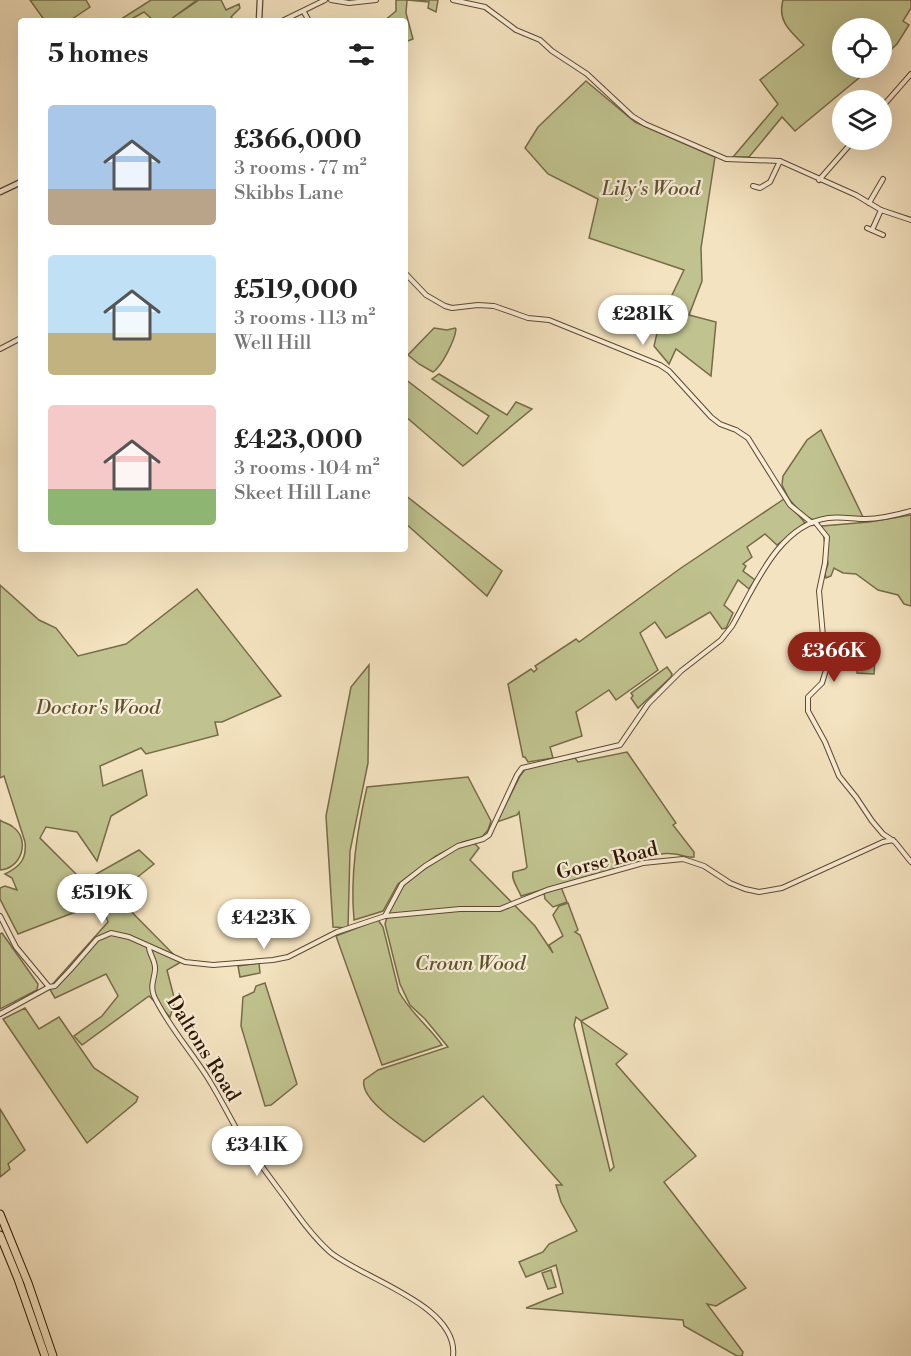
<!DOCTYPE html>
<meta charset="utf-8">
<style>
body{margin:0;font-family:"Libre Bodoni",serif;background:#f2f2f2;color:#222;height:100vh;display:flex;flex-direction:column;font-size:22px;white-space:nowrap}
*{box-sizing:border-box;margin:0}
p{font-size:20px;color:#767676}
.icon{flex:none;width:33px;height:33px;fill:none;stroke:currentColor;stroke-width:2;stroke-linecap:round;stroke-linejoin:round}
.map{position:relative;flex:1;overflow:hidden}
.drawer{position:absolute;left:18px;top:18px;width:390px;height:534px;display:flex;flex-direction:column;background:#fff;border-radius:6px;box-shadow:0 6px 24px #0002}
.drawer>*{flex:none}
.tools{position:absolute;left:832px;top:18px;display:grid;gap:12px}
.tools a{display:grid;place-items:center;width:60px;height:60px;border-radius:50%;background:#fff;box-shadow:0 6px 24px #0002;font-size:30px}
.price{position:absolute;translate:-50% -51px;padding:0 14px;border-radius:21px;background:#fff;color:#222;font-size:20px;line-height:39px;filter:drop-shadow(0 2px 3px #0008)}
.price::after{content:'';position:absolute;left:50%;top:36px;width:18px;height:14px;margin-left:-9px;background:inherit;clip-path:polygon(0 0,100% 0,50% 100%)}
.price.active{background:#8f2418;color:#fff}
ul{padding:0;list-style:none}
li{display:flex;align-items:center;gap:18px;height:150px;padding:0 30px}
li span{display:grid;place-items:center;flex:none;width:168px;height:120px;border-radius:6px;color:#555}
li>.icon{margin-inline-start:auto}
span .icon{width:72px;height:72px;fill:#fffc;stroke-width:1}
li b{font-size:26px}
h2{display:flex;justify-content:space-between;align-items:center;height:72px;padding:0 30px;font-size:26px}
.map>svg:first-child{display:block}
.green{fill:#c0c38f;stroke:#766b48;stroke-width:1.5;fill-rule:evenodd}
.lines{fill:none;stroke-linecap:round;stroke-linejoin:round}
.minor-casing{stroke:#5f4731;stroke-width:6}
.tertiary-casing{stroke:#5f4731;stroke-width:7}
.motorway-casing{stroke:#2d1301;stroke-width:9}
.minor{stroke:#f8edd6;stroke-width:4}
.tertiary{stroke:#f8edd6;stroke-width:4.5}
.motorway{stroke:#f4e3c0;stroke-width:7}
.labels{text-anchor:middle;stroke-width:4.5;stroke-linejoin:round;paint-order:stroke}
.park-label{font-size:20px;font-style:italic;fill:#605133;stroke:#f8edd6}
.street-label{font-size:20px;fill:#2d1301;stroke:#f8edd6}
</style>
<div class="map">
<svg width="911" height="1356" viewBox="0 0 911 1356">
<rect width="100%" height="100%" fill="#f4e3c0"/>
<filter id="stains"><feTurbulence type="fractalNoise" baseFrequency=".00333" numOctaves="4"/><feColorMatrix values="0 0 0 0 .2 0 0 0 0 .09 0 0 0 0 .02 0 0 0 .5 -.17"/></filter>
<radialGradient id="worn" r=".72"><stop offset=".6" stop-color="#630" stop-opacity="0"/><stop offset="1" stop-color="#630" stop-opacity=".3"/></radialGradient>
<g class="green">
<path d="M30,0H86L90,7L69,21H45Z"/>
<path d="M151,0H197L171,19L199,0H221L226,10L239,4L240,8L231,17L236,21H154L144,12L128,21H118Z"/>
<path d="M396,0H438L436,12L428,8L429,2L407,0L406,13L413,39L405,42V21L396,19L384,21L396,11Z"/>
<path d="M783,0H911V8L903,21L909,25L897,44L882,58V28H843V68H871L795,131L782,117L749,157H733L778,104L760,80L804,45C790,31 777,21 783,0Z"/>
<path d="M586,81L635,122L715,157L701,248L702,281L689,315L716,322L711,376L676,349L669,364L654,346L660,320L684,270L589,238L598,199L548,174L525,148L538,127Z"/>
<path d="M434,328L447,330L455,328L456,329C455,340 442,366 433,372L419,364L408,355Z"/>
<path d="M439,374L507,415L516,402L532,409L463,466L405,416V379L477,434L489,416L432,379Z"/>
<path d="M821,430L863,517L813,520L802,514L789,499L782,485L783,476L807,440Z"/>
<path d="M405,495L502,571L487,596L405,523Z"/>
<path d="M784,499C789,508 803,517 805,524L777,545L765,534L747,547L752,557L743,564L746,566L743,571L755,580L749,589L738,580L724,605L733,613L726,628L722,629L710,612L666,638L655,622L640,633L658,670L616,700L609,690L576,712L582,736L550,747L553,758L528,762L525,757H523L508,684L531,669L534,672L537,669L535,666L576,639L579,642L681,568Z"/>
<path d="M911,515V606L904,604L898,595L878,590L856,574L843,573L834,568L831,576L826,578L825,573L828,564L822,526L869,522Z"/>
<path d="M0,585L39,620L56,628L78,656L126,644L197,589L281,696L222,722H215L218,735L146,754L141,748L100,766L103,786L142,770L147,795L111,816L97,861L77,832L46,827L40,838L78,876L91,877L139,850L154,864L115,895L181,962L167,970L175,1001L170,1017L149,996L82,1045L74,1036L102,1016L118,996L106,974L55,998L49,988L108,922L102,905L70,914L18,934L0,899V888L5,886L17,890L12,878L5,874C19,867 27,860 25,842L4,776L0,778Z"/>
<path d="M860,642L876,643L874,674L857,673Z"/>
<path d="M369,665L368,763L350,851L348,928L333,927L326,816L351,687Z"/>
<path d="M667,667L672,674L671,677L638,708L631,698L633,696L631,693Z"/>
<path d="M627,752L676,823L673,825L694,852V857C687,858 682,855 675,854C659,852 628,858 613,865L615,869L521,896C518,888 511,880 513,872L525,869L527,867L519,812L517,815L497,822L520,776L526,768L575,758L578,762Z"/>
<path d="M468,777L491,821L488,830L482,837L463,842L436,856L398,884L383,911L354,920C350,875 357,831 367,787Z"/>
<path d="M0,820C4,823 10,824 13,827C31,840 21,869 0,870Z"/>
<path d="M474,843L479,848L470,860L535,926L553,953L549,945L563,936L553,915L559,906L568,903L578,930L575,932L580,935L608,1008L581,1021L627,1054L616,1064L696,1156L664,1182L746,1288L716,1306L707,1304L743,1352L742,1356H737L684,1326L683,1320L526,1308L563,1293L556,1265L526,1277L519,1262L543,1252L549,1244L577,1231L561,1202L556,1185H562L483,1096L424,1142C409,1131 359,1100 364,1080L378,1070L448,1047L425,1019L410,1005L400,984L385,924L388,914L403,886L426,868L459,847ZM576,1017L581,1021L614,1167L610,1171L574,1025Z"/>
<path d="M561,887L567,902L553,907L545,899L544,893Z"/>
<path d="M378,920L383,927L399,992C410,1012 429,1027 442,1045L382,1065L336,936Z"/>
<path d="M2,933L38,984L37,990L0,1009V934Z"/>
<path d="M259,963L260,973L240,977L238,966Z"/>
<path d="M265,983L297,1084L271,1105L265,1106L241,1026L243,997L254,992L256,986Z"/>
<path d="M25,1008L39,1029L59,1017L94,1068L138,1097L136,1102L87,1143L3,1019Z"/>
<path d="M0,1109L25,1150L8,1164L10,1169L0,1177Z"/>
<path d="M551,1270L556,1287L548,1289L542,1273Z"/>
</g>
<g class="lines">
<g class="minor-casing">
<g id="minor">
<path d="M331,0L349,3L376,0"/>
<path d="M453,0L485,7L516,30L540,40L552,51L587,74L632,116L645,124L726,159L780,161L856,195L881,210L911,220"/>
<path d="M304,12L309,21"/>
<path d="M282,21L325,0"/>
<path d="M882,107L911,74"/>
<path d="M819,180L854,140"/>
<path d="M753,186L760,188L770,182L780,161"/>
<path d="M869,203L883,179"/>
<path d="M867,228L883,235"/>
<path d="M872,230L881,210"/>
<path d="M405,273L426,295L445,306L452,308L478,305L494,306L528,318L549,320L660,365L669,371L711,417L720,424L736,430L748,438L790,505L812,523"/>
<path d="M0,349L21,338"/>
<path d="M815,522L827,537L825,563L819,591L826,670L822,683L808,697V711L825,742L839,776L856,797L872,821L883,834L895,842L911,862"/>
<path d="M0,916L16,947L49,987L55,986L71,969L97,939L111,933L129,937L185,962L213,965L273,960L288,957L337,932L385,916L460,909H500L547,890L643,863L683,859L704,866L730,883L745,889L759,892L782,888L883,842L893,840"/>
<path d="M385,916L402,884L425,866L458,846L483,839L489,835L517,775L522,768L620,745L648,704L681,671L721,640L732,626C754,588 778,525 828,518C840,516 853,519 865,519C880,519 897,515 911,511"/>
<path d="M149,948C150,955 156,962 155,970C154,980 150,986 154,996C168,1026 192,1052 209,1080C219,1096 227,1112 236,1128C251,1153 269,1176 286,1199C299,1217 313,1237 330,1252C361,1278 459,1305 453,1356"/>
<path d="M0,1014L49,987"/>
</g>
</g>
<g class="tertiary-casing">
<g id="tertiary">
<path d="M259,21L260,0"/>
<path d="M0,192L21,182"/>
</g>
</g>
<g class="motorway-casing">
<g id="motorway">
<path d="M0,1214L28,1283L53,1356"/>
<path d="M0,1235L18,1279L45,1356"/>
</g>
</g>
<use href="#minor" class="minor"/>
<use href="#tertiary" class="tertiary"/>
<use href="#motorway" class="motorway"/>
</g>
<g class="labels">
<g class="park-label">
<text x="651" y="195">Lily's Wood</text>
<text x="98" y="714">Doctor's Wood</text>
<text x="470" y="970">Crown Wood</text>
</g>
<g class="street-label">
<text transform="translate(607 860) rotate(-14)" y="7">Gorse Road</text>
<text transform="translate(204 1048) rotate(58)" y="7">Daltons Road</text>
</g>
</g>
<rect width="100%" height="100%" filter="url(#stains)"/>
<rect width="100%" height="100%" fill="url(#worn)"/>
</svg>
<div class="tools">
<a><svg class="icon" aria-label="locate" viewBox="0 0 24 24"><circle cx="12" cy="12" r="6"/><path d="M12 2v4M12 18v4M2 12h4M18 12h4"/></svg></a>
<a><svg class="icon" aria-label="layers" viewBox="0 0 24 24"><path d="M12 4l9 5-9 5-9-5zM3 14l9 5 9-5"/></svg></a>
</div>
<b class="price" style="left:643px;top:346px">£281K</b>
<b class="price active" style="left:834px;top:683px">£366K</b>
<b class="price" style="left:102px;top:925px">£519K</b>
<b class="price" style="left:264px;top:950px">£423K</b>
<b class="price" style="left:257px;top:1177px">£341K</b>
<section class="drawer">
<h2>5 homes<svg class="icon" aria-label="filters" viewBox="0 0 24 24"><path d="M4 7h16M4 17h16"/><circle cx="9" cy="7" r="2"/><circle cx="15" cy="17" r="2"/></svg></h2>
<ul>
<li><span style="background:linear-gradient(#a9c7e8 70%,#b9a48a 0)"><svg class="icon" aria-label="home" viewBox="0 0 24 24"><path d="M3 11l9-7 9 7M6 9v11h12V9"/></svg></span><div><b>£366,000</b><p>3 rooms · 77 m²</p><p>Skibbs Lane</p></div></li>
<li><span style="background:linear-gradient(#bfe0f5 65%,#c2b280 0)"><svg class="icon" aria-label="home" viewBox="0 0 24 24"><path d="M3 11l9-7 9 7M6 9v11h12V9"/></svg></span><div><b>£519,000</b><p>3 rooms · 113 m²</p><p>Well Hill</p></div></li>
<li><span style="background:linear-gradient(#f6c9c9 70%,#8fb573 0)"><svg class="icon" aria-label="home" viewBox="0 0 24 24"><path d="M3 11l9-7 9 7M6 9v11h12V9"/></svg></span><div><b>£423,000</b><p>3 rooms · 104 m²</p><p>Skeet Hill Lane</p></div></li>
</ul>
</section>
</div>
